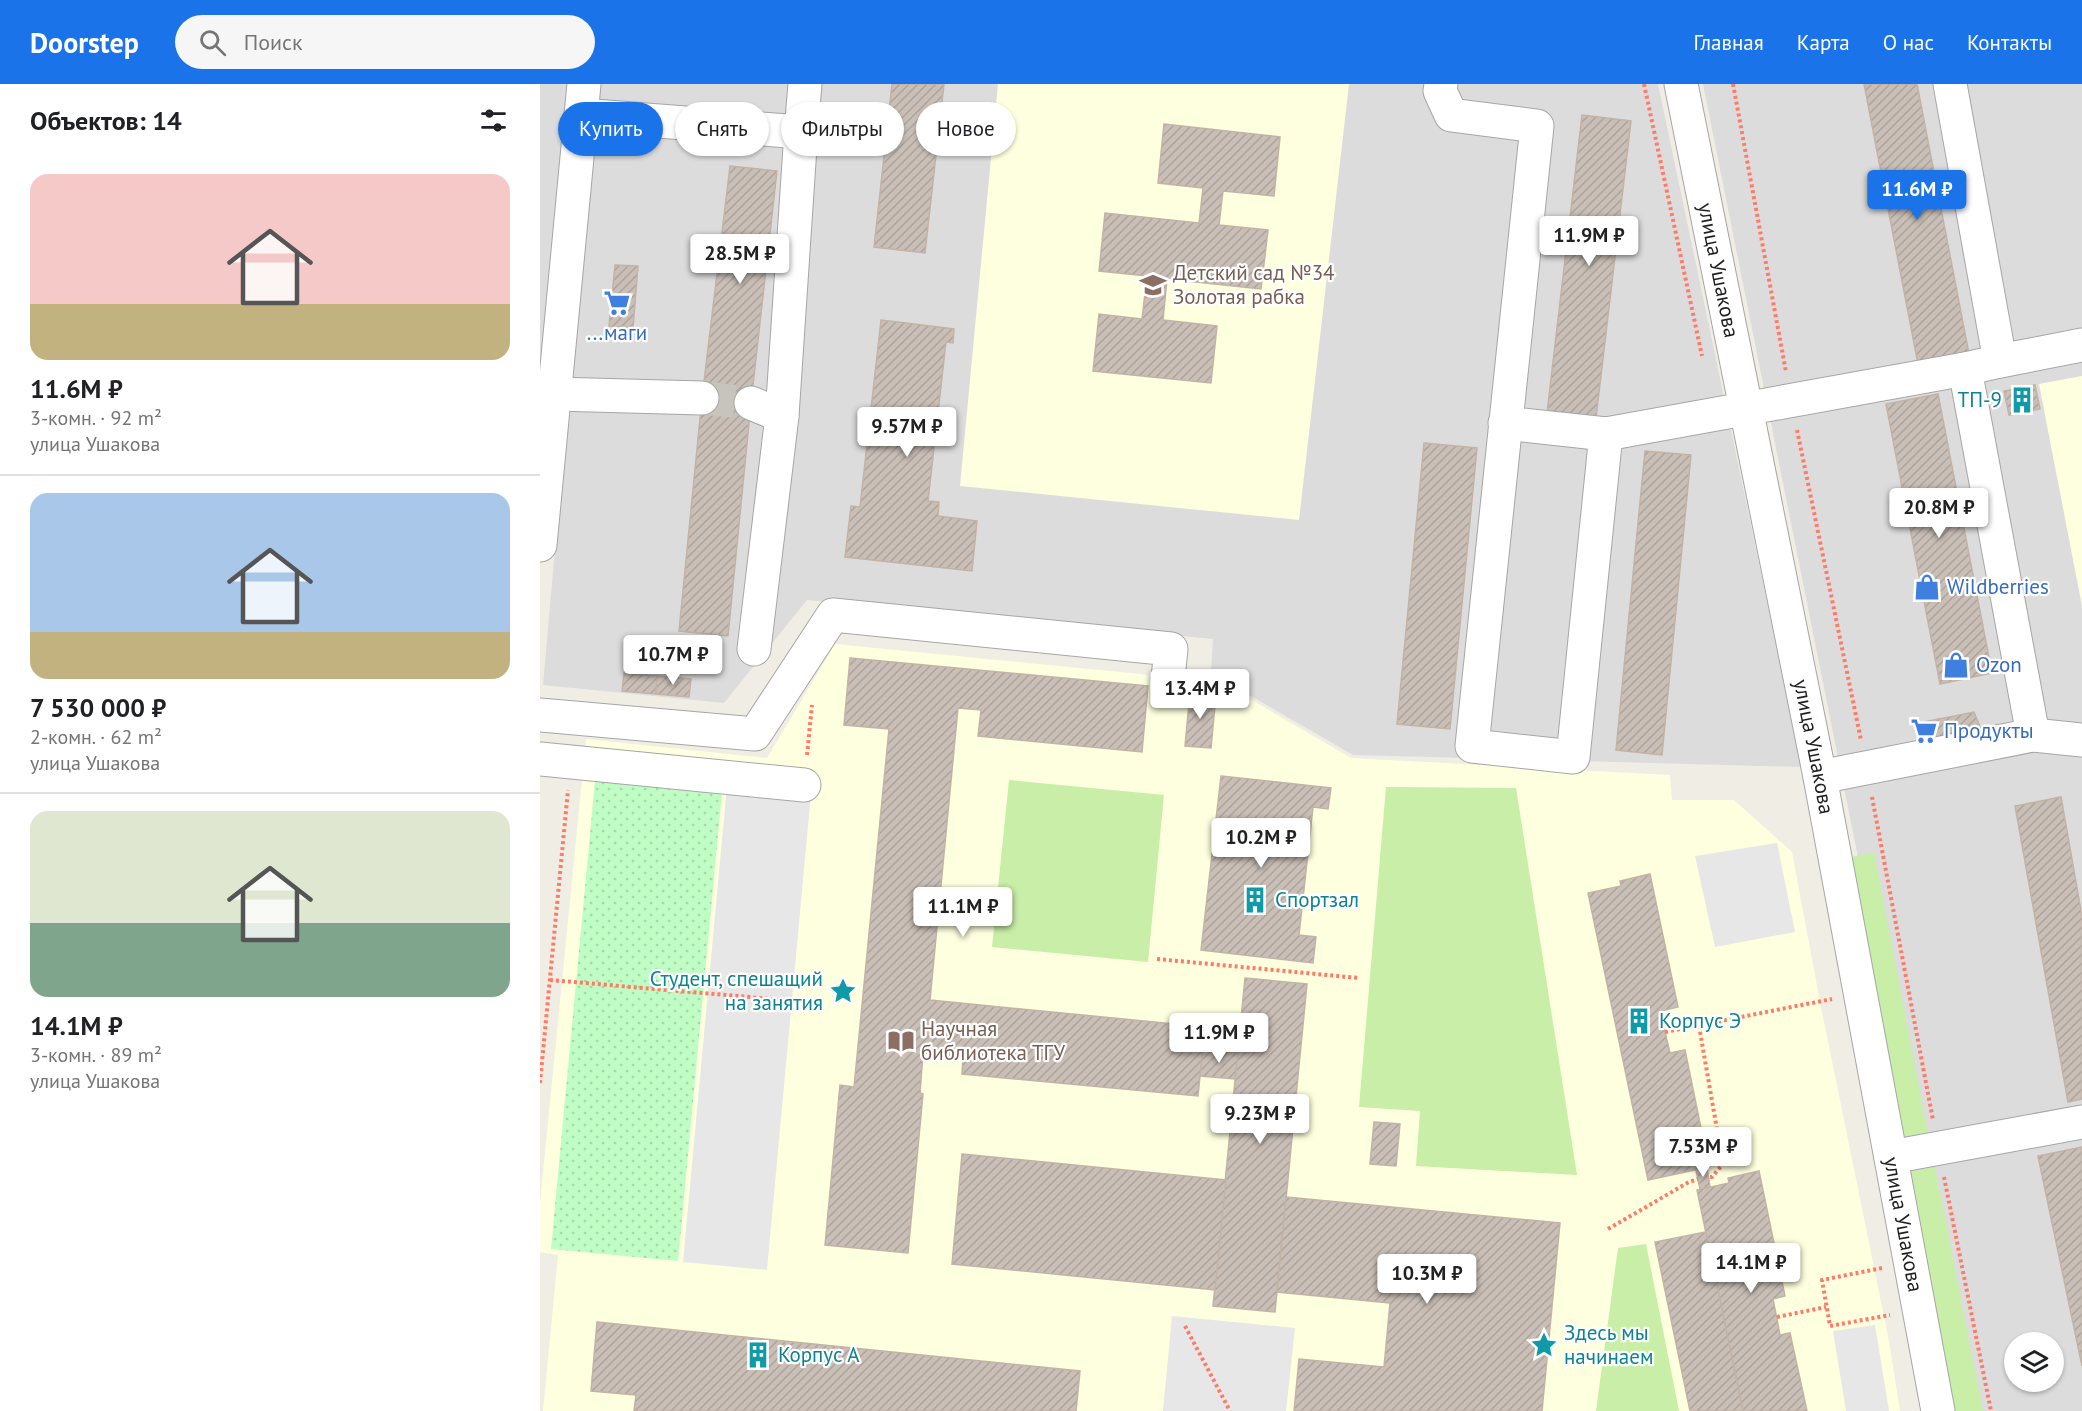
<!DOCTYPE html>
<html lang="ru">
<meta charset="utf-8">
<style>
body{margin:0;font-family:"PT Sans",sans-serif;background:#f6f6f6;color:#202124;height:100vh;display:flex;flex-direction:column;font-size:22px;white-space:nowrap}
*{box-sizing:border-box;margin:0}
p{font-size:20px;color:#757577}
.icon{flex:none;width:33px;height:33px;fill:none;stroke:currentColor;stroke-width:2;stroke-linecap:round;stroke-linejoin:round}
.map{position:relative;flex:1;overflow:hidden}
.details{display:flex;flex-direction:column;background:#fff;width:540px}
.details>*{flex:none}
.hud{position:absolute;left:18px;top:18px;width:570px;height:54px;display:flex;gap:12px}
.fabs{position:absolute;left:1464px;top:1248px;display:grid;gap:12px}
.fabs a{display:grid;place-items:center;width:60px;height:60px;border-radius:50%;background:#fff;box-shadow:0 2px 4px #0004;font-size:30px}
.price{position:absolute;translate:-50% -51px;padding:0 14px;border-radius:6px;background:#fff;color:#222;font-size:20px;line-height:39px;filter:drop-shadow(0 2px 3px #0008)}
.price::after{content:'';position:absolute;left:50%;top:36px;width:18px;height:14px;margin-left:-9px;background:inherit;clip-path:polygon(0 0,100% 0,50% 100%)}
.price.current{background:#1a73e8;color:#fff}
ul{padding:0;list-style:none}
li{display:grid;align-content:center;gap:12px;height:318px;padding:0 30px}
li+li{border-top:2px solid #e0e0e0}
li span{display:grid;place-items:center;height:186px;border-radius:18px;color:#555}
li>.icon{margin-inline-start:auto}
span .icon{width:108px;height:108px;fill:#fffc;stroke-width:1}
li b{font-size:26px}
h2{display:flex;justify-content:space-between;align-items:center;height:72px;padding:0 30px;font-size:26px}
.tag{padding:0 21px;border-radius:27px;background:#fff;box-shadow:0 2px 4px #0004;font-size:21px;line-height:54px}
.tag.current{background:#1a73e8;color:#fff}
header{display:flex;align-items:center;gap:36px;box-sizing:border-box;height:84px;padding:0 30px;background:#1a73e8;color:#fff}
header strong{font-size:28px}
nav{display:flex;gap:33px;margin-inline-start:auto;font-size:21px}
.search{width:420px;height:54px;background:#f6f6f6;display:flex;align-items:center;gap:15px;box-sizing:border-box;padding:0 21px;border-radius:33px;color:#757577;font-size:22px}
main{display:flex;flex:1;min-height:0}
.map>svg:first-child{display:block}
.residential{fill:#dddcdc;fill-rule:evenodd}
.education{fill:#feffdf}
.grass{fill:#c8eea7}
.park{fill:url(#park-dots)}
.parking{fill:#e7e7e7}
.building{fill:url(#building-hatch);stroke:#c3b3a6;stroke-width:1.5}
.lines{fill:none;stroke-linecap:round;stroke-linejoin:round}
.minor-tunnel{stroke:#c6c4bd;stroke-width:33;stroke-dasharray:33 16;stroke-linecap:butt}
.minor-casing{stroke:#a6a6a6;stroke-width:35}
.path{stroke:#ff7a67;stroke-width:4;stroke-dasharray:3 3;stroke-linecap:butt}
.minor{stroke:#fff;stroke-width:33}
.labels{text-anchor:middle;stroke-width:4.5;stroke-linejoin:round;paint-order:stroke}
.street-label{font-size:21px;fill:#1f1f1f;stroke:#fff}
.education-label{font-size:21px;fill:#785e54;stroke:#fff;text-anchor:start}
.shop-label{font-size:21px;fill:#366cbe;stroke:#fff;text-anchor:start}
.culture-label{font-size:21px;fill:#0d838f;stroke:#fff;text-anchor:start}
</style>
<header>
<strong>Doorstep</strong>
<div class="search"><svg class="icon" aria-label="search" viewBox="0 0 24 24"><circle cx="10" cy="10" r="6"/><path d="M15 15l6 6"/></svg>Поиск</div>
<nav><a>Главная</a><a>Карта</a><a>О нас</a><a>Контакты</a></nav>
</header>
<main>
<section class="details">
<h2>Объектов: 14<svg class="icon" aria-label="filters" viewBox="0 0 24 24"><path d="M4 7h16M4 17h16"/><circle cx="9" cy="7" r="2"/><circle cx="15" cy="17" r="2"/></svg></h2>
<ul>
<li><span style="background:linear-gradient(#f6c9c9 70%,#c2b280 0)"><svg class="icon" aria-label="home" viewBox="0 0 24 24"><path d="M3 11l9-7 9 7M6 9v11h12V9"/></svg></span><div><b>11.6M ₽</b><p>3-комн. · 92 m²</p><p>улица Ушакова</p></div></li>
<li><span style="background:linear-gradient(#a9c7e8 75%,#c2b280 0)"><svg class="icon" aria-label="home" viewBox="0 0 24 24"><path d="M3 11l9-7 9 7M6 9v11h12V9"/></svg></span><div><b>7 530 000 ₽</b><p>2-комн. · 62 m²</p><p>улица Ушакова</p></div></li>
<li><span style="background:linear-gradient(#dfe7d0 60%,#7fa58c 0)"><svg class="icon" aria-label="home" viewBox="0 0 24 24"><path d="M3 11l9-7 9 7M6 9v11h12V9"/></svg></span><div><b>14.1M ₽</b><p>3-комн. · 89 m²</p><p>улица Ушакова</p></div></li>
</ul>
</section>
<div class="map">
<svg width="1542" height="1327" viewBox="0 0 1542 1327">
<defs>
<pattern id="park-dots" width="8" height="8" patternUnits="userSpaceOnUse" patternTransform="scale(1.5)"><rect width="8" height="8" fill="#bffdc5"/><path d="M2 2h.1M6 6h.1" fill="none" stroke="#a4d8a9" stroke-width="1.8" stroke-linecap="round"/></pattern>
<pattern id="building-hatch" width="6" height="6" patternUnits="userSpaceOnUse" patternTransform="scale(1.5)"><rect width="6" height="6" fill="#c9bfb7"/><path d="M-1 1l2-2M0 6l6-6M5 7l2-2" fill="none" stroke="#aca49d"/></pattern>
</defs>
<rect width="100%" height="100%" fill="#f0ede4"/>
<g class="residential">
<path d="M0,0H31L0,319Z"/>
<path d="M56,0H1118L1262,683L813,671L671,589L673,555L267,516L184,619L3,601Z"/>
<path d="M1163,0H1542V1327H1429ZM1474,1258H1514V1298H1474Z"/>
</g>
<g class="education">
<path d="M458,0H809L759,436L420,402Z"/>
<path d="M1542,292V522L1499,300Z"/>
<path d="M295,560L681,598L811,674L1130,691L1132,716H1194L1252,768L1280,918L1349,1257L1360,1327H3L18,1171L0,1168V1119L46,655L227,674Z"/>
</g>
<g class="grass">
<path d="M469,696L624,711L608,878L452,863Z"/>
<path d="M846,703L976,704L1037,1091L876,1082L880,1027L819,1023Z"/>
<path d="M1334,768L1390,1061L1359,1062L1292,777Z"/>
<path d="M1393,1074L1443,1327H1402L1359,1090Z"/>
<path d="M1106,1160L1139,1327H1056L1078,1164Z"/>
</g>
<path class="park" d="M55,697L182,708L138,1177L11,1165Z"/>
<g class="parking">
<path d="M189,680L273,688L227,1186L143,1178Z"/>
<path d="M1237,759L1255,848L1175,863L1155,772Z"/>
<path d="M632,1232L755,1244L746,1327H623Z"/>
<path d="M1335,1241L1349,1327H1306L1293,1247Z"/>
</g>
<g class="building">
<path d="M352,0H404L385,169L334,163Z"/>
<path d="M1324,0H1377L1429,270L1378,280Z"/>
<path d="M1042,31L1091,37L1056,334L1007,329Z"/>
<path d="M624,40L740,53L734,112L683,107L679,141L728,146L721,205L627,195L623,236L677,242L671,299L553,287L559,230L602,235L607,192L559,187L565,129L659,139L663,104L618,99Z"/>
<path d="M190,82L237,87L211,319L162,314Z"/>
<path d="M75,181L98,182L93,244L69,242Z"/>
<path d="M341,236L414,245L413,259L406,258L388,417L399,418L398,432L437,437L432,487L305,473L311,422L320,423Z"/>
<path d="M1495,301L1500,325L1469,331L1464,307Z"/>
<path d="M1398,310L1452,589L1400,600L1346,320Z"/>
<path d="M162,314L211,319L188,552L139,547Z"/>
<path d="M884,359L937,364L910,645L857,640Z"/>
<path d="M1105,367L1151,371L1122,671L1076,666Z"/>
<path d="M310,574L608,602L602,668L438,652L441,626L418,624L390,916L665,943L658,1012L422,990L423,973L383,969L380,1009L383,1010L368,1169L285,1161L300,1001L314,1003L349,645L304,641Z"/>
<path d="M84,589L117,592L116,610L82,607Z"/>
<path d="M117,592L151,595L149,613L116,610Z"/>
<path d="M650,608L676,611L671,664L645,662Z"/>
<path d="M1434,628L1443,650L1383,665L1378,639Z"/>
<path d="M681,692L791,704L788,725L773,723L759,851L776,853L773,879L661,866Z"/>
<path d="M1521,713L1542,832V1015L1528,1018L1475,722Z"/>
<path d="M1110,790L1138,923L1121,927L1125,948L1130,969L1145,966L1169,1083L1108,1096L1048,809L1081,802L1080,797Z"/>
<path d="M705,894L767,900L735,1228L673,1222Z"/>
<path d="M663,965L698,969L695,995L660,992Z"/>
<path d="M834,1038L860,1040L856,1082L830,1080Z"/>
<path d="M1542,1063V1282L1498,1072Z"/>
<path d="M422,1070L686,1096L675,1206L412,1180Z"/>
<path d="M1167,1084L1170,1103L1160,1105L1156,1086Z"/>
<path d="M1219,1087L1245,1212L1233,1215L1240,1251L1250,1249L1267,1327H1203L1157,1106L1189,1099L1188,1094Z"/>
<path d="M746,1113L1020,1139L1002,1327H754L759,1275L844,1283L850,1219L737,1208Z"/>
<path d="M1166,1148L1203,1327H1150L1115,1158Z"/>
<path d="M57,1238L540,1287L536,1327H94L96,1311L51,1307Z"/>
</g>
<g class="lines">
<path class="minor-tunnel" d="M162,314L211,319"/>
<g class="minor-casing">
<g id="minor">
<path d="M901,0L900,7L911,31L997,42L932,662L1033,673L1066,350L965,339"/>
<path id="s1" d="M1141,0L1280,693L1398,1327"/>
<path d="M1410,0L1460,277L1425,285L1493,651"/>
<path d="M41,31L261,48L242,332"/>
<path d="M261,48L265,0"/>
<path d="M1460,277L1542,261"/>
<path d="M14,310L162,314"/>
<path d="M211,319L242,332L214,565"/>
<path d="M1066,350L1425,285"/>
<path d="M0,461L44,0"/>
<path d="M0,631L215,650L293,531L631,565L628,594"/>
<path d="M0,675L264,701"/>
<path d="M1280,693L1493,651L1542,656"/>
<path d="M1351,1073L1542,1038"/>
</g>
</g>
<g class="path">
<path d="M1104,0L1162,272"/>
<path d="M1193,0L1246,288"/>
<path d="M1257,346L1321,656"/>
<path d="M267,671L272,621"/>
<path d="M1332,713L1393,1036"/>
<path d="M617,875L819,894"/>
<path d="M10,896L244,916"/>
<path d="M1159,942L1183,1080L1172,1093H1169"/>
<path d="M1125,948L1292,915"/>
<path d="M0,999L28,706"/>
<path d="M1404,1093L1451,1327"/>
<path d="M1068,1145L1149,1098L1158,1095"/>
<path d="M1342,1184L1282,1196L1290,1242L1350,1231"/>
<path d="M1237,1233L1286,1223"/>
<path d="M645,1242L690,1327"/>
</g>
<use href="#minor" class="minor"/>
</g>
<defs>
<g id="school-bare" transform="scale(2.07)"><path d="M0-5L7-2L0 1L-7-2ZM-4 1L0 2.5L4 1V4Q0 6-4 4Z" fill="#8d6e63" stroke="#fff" stroke-width="2.5" paint-order="stroke"/></g>
<g id="supermarket-bare" transform="scale(2.07)"><path d="M-6-5.5h2.5l.6 2H6L4.5 2H-2.5L-4.4-4H-6ZM-1.5 3.2a1.3 1.3 0 1 0 .1 0ZM3 3.2a1.3 1.3 0 1 0 .1 0Z" fill="#3f7fe0" stroke="#fff" stroke-width="2.5" paint-order="stroke"/></g>
<g id="building-bare" transform="scale(2.07)"><path d="M-4-6H4V6H1V3H-1V6H-4ZM-2.5-4.3h1.7v1.8h-1.7ZM.8-4.3h1.7v1.8H.8ZM-2.5-1h1.7V.8h-1.7ZM.8-1h1.7V.8H.8Z" fill="#0f9aa8" stroke="#fff" stroke-width="2.5" paint-order="stroke"/></g>
<g id="shop-bare" transform="scale(2.07)"><path d="M-5-2.5h2.3a2.7 3.5 0 0 1 5.4 0H5L5.5 6h-11ZM-1.5-2.5h3a1.5 2.3 0 0 0-3 0Z" fill="#3f7fe0" stroke="#fff" stroke-width="2.5" paint-order="stroke"/></g>
<g id="sight-bare" transform="scale(2.07)"><path d="M0-6L1.8-2.2L6-1.7L2.9 1.2L3.7 5.4L0 3.3L-3.7 5.4L-2.9 1.2L-6-1.7L-1.8-2.2Z" fill="#0f9aa8" stroke="#fff" stroke-width="2.5" paint-order="stroke"/></g>
<g id="library-bare" transform="scale(2.07)"><path d="M-6-4Q-3-5.5-.7-3.5V5Q-3 3-6 4ZM6-4Q3-5.5 .7-3.5V5Q3 3 6 4Z" fill="#8d6e63" stroke="#fff" stroke-width="2.5" paint-order="stroke"/></g>
</defs>
<g fill-rule="evenodd">
<use href="#school-bare" x="613" y="201"/>
<use href="#supermarket-bare" x="77" y="219"/>
<use href="#building-bare" x="1482" y="316"/>
<use href="#shop-bare" x="1387" y="503"/>
<use href="#shop-bare" x="1416" y="581"/>
<use href="#supermarket-bare" x="1384" y="647"/>
<use href="#building-bare" x="715" y="816"/>
<use href="#sight-bare" x="303" y="907"/>
<use href="#building-bare" x="1099" y="937"/>
<use href="#library-bare" x="361" y="957"/>
<use href="#sight-bare" x="1004" y="1261"/>
<use href="#building-bare" x="218" y="1271"/>
</g>
<g class="labels">
<g class="street-label">
<text dy="7" stroke="none"><textPath href="#s1" startOffset="190">улица Ушакова</textPath></text>
<text dy="7" stroke="none"><textPath href="#s1" startOffset="676">улица Ушакова</textPath></text>
<text dy="7" stroke="none"><textPath href="#s1" startOffset="1162">улица Ушакова</textPath></text>
</g>
<g class="education-label">
<text x="633" y="196">Детский сад №34<tspan x="633" dy="24">Золотая рабка</tspan></text>
<text x="381" y="952">Научная<tspan x="381" dy="24">библиотека ТГУ</tspan></text>
</g>
<g class="shop-label">
<text x="77" y="256" text-anchor="middle">...маги</text>
<text x="1407" y="510">Wildberries</text>
<text x="1436" y="588">Ozon</text>
<text x="1404" y="654">Продукты</text>
</g>
<g class="culture-label">
<text x="1462" y="323" text-anchor="end">ТП-9</text>
<text x="735" y="823">Спортзал</text>
<text x="283" y="902" text-anchor="end">Студент, спешащий<tspan x="283" dy="24">на занятия</tspan></text>
<text x="1119" y="944">Корпус Э</text>
<text x="1024" y="1256">Здесь мы<tspan x="1024" dy="24">начинаем</tspan></text>
<text x="238" y="1278">Корпус А</text>
</g>
</g>
</svg>
<div class="fabs">
<a><svg class="icon" aria-label="layers" viewBox="0 0 24 24"><path d="M12 4l9 5-9 5-9-5zM3 14l9 5 9-5"/></svg></a>
</div>
<b class="price current" style="left:1377px;top:137px">11.6M ₽</b>
<b class="price" style="left:1049px;top:183px">11.9M ₽</b>
<b class="price" style="left:200px;top:201px">28.5M ₽</b>
<b class="price" style="left:367px;top:374px">9.57M ₽</b>
<b class="price" style="left:1399px;top:455px">20.8M ₽</b>
<b class="price" style="left:133px;top:602px">10.7M ₽</b>
<b class="price" style="left:660px;top:636px">13.4M ₽</b>
<b class="price" style="left:721px;top:785px">10.2M ₽</b>
<b class="price" style="left:423px;top:854px">11.1M ₽</b>
<b class="price" style="left:679px;top:980px">11.9M ₽</b>
<b class="price" style="left:720px;top:1061px">9.23M ₽</b>
<b class="price" style="left:1163px;top:1094px">7.53M ₽</b>
<b class="price" style="left:1211px;top:1210px">14.1M ₽</b>
<b class="price" style="left:887px;top:1221px">10.3M ₽</b>
<div class="hud">
<a class="tag current">Купить</a>
<a class="tag">Снять</a>
<a class="tag">Фильтры</a>
<a class="tag">Новое</a>
</div>
</div>
</main>
